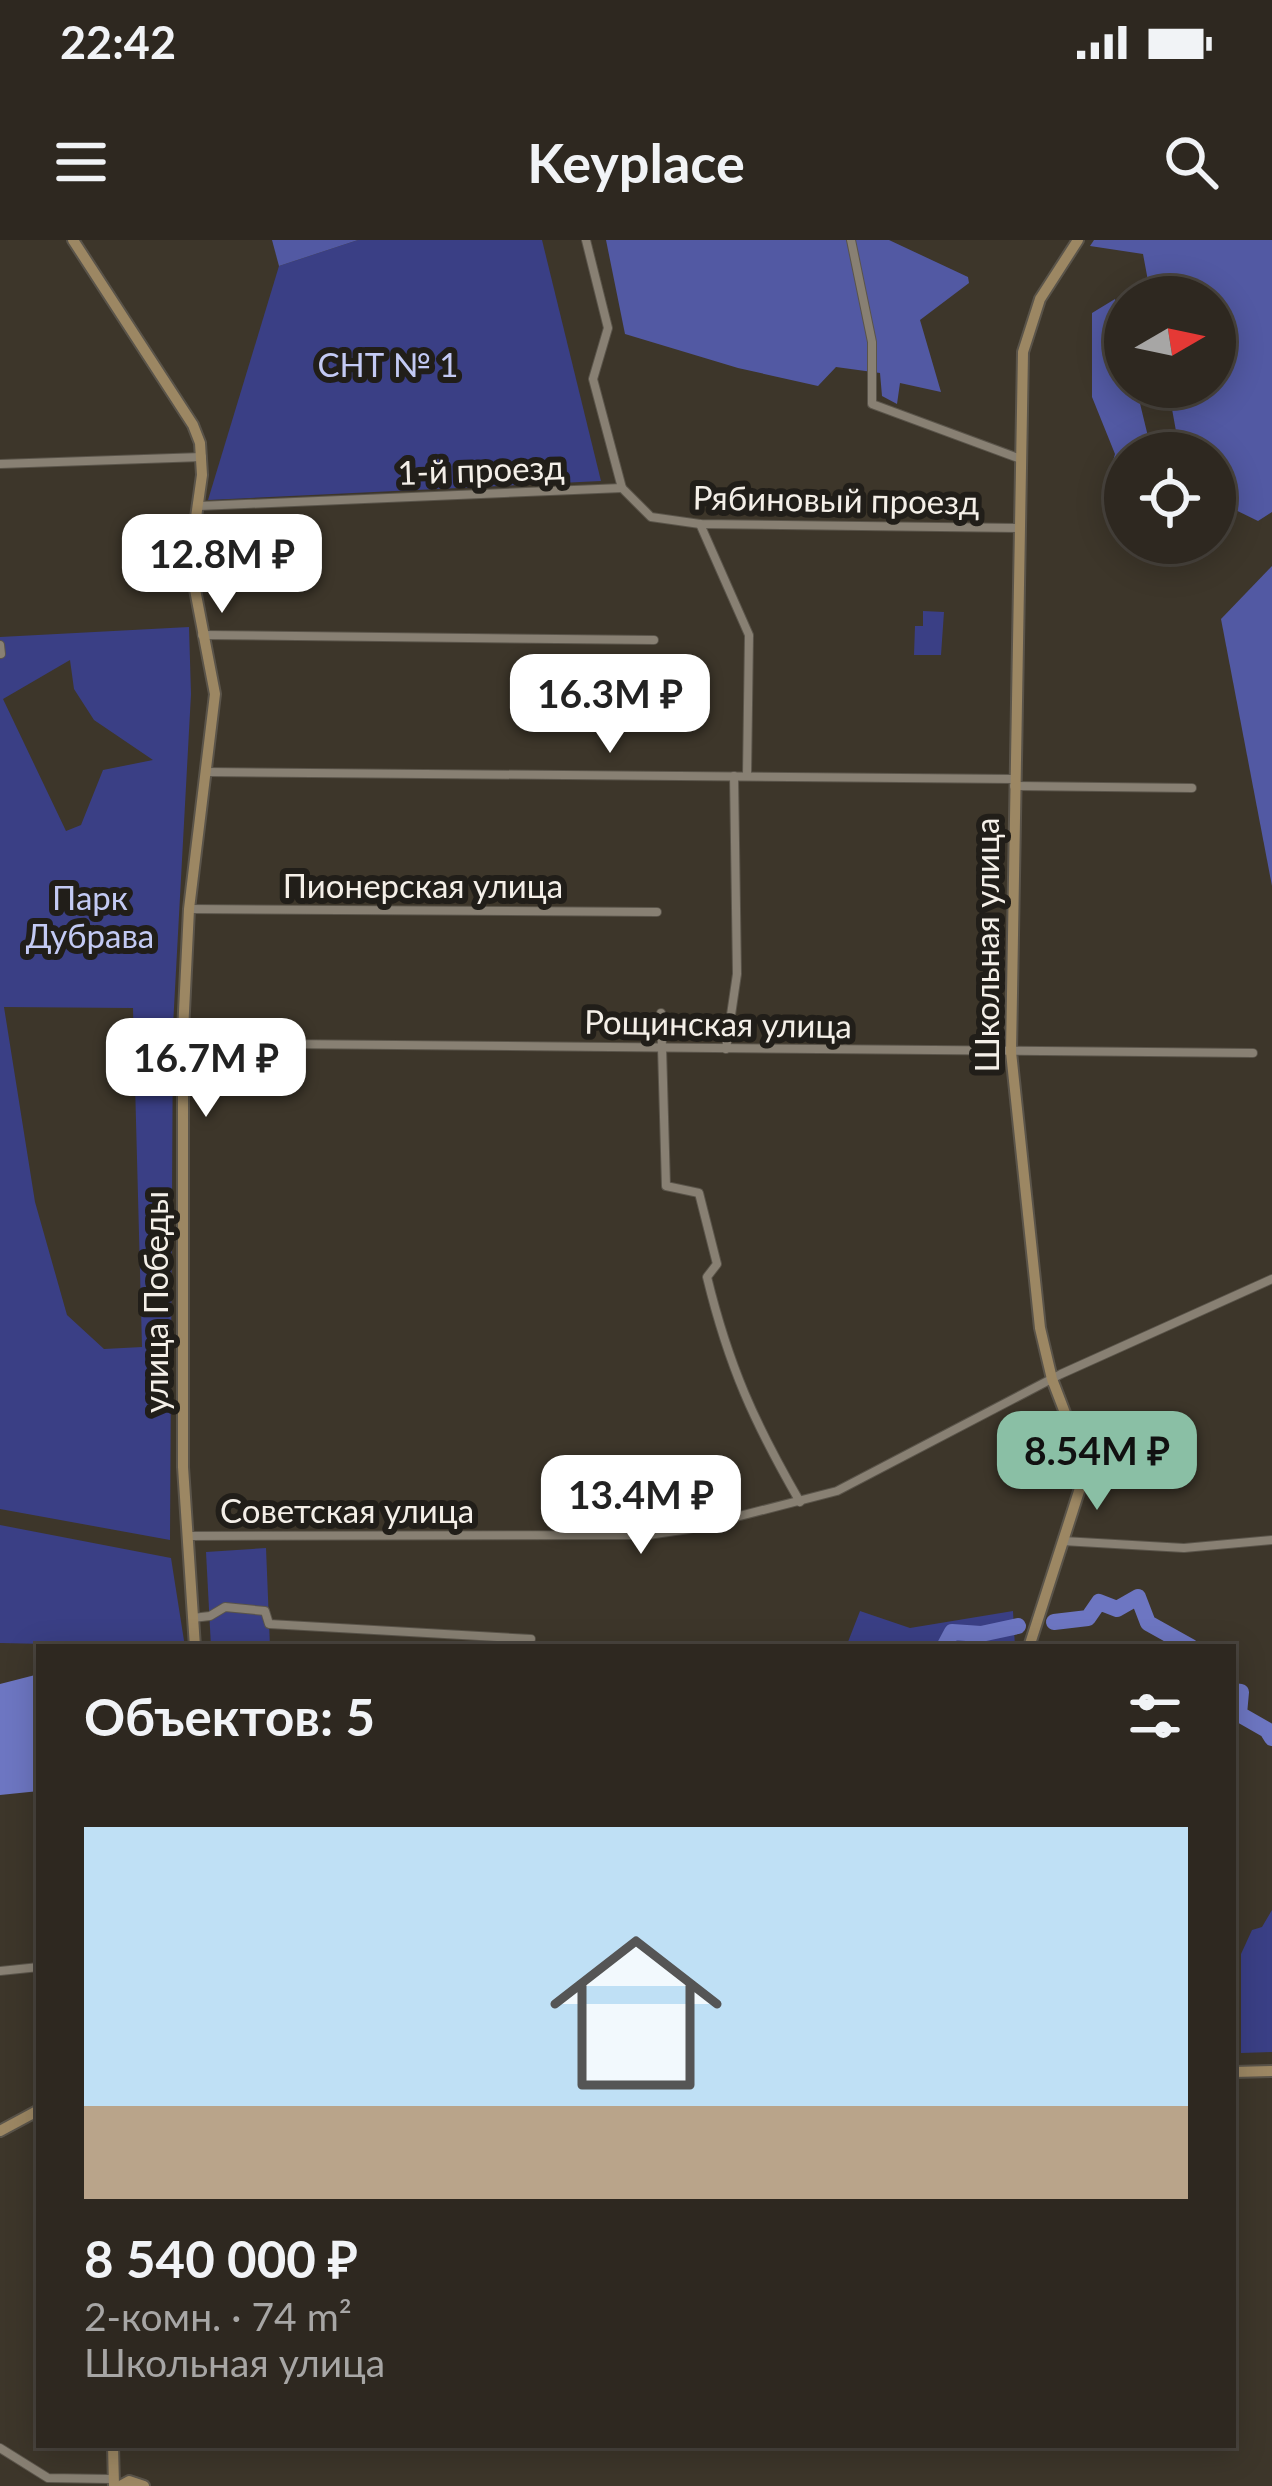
<!DOCTYPE html>
<html lang="ru">
<meta charset="utf-8">
<style>
body{margin:0;font-family:Lato,sans-serif;background:#363029;color:#f1f3f6;height:100vh;display:flex;flex-direction:column;font-size:45px;white-space:nowrap}
*{box-sizing:border-box;margin:0}
p{font-size:39px;color:#a7a6a5}
.icon{flex:none;width:66px;height:66px;fill:none;stroke:currentColor;stroke-width:2;stroke-linecap:round;stroke-linejoin:round}
.map{position:relative;flex:1;overflow:hidden}
.details{position:absolute;left:36px;top:1404px;width:1200px;height:804px;display:flex;flex-direction:column;background:#2e2820;border-radius:0px;box-shadow:0 6px 30px #0003,0 0 0 3px #49443e}
.details>*{flex:none}
.needle{width:78px;rotate:81deg}
.tools{position:absolute;left:1104px;top:36px;display:grid;gap:24px}
.tools a{display:grid;place-items:center;width:132px;height:132px;border-radius:50%;background:#2e2820;box-shadow:0 6px 30px #0003,0 0 0 3px #49443e;font-size:60px}
.price{position:absolute;translate:-50% -102px;padding:0 27px;border-radius:24px;background:#fff;color:#222;font-size:39px;line-height:78px;filter:drop-shadow(0 3px 6px #0008)}
.price::after{content:'';position:absolute;left:50%;top:72px;width:36px;height:27px;margin-left:-18px;background:inherit;clip-path:polygon(0 0,100% 0,50% 100%)}
.price.selected{background:#8abfa5;color:#111}
ul{padding:0;list-style:none}
li{display:grid;align-content:center;gap:24px;height:636px;padding:0 48px}
li span{display:grid;place-items:center;height:372px;border-radius:0px;color:#555}
li>.icon{margin-inline-start:auto}
span .icon{width:216px;height:216px;fill:#fffc;stroke-width:1}
li b{font-size:51px}
h2{display:flex;justify-content:space-between;align-items:center;height:144px;padding:0 48px;font-size:51px}
.status{display:flex;justify-content:space-between;align-items:center;height:84px;padding:0 60px;background:#2e2820;direction:ltr}
.status svg{height:33px;fill:currentColor}
header{display:flex;justify-content:space-between;align-items:center;height:156px;padding:0 48px;background:#2e2820;font-size:54px;font-weight:700}
.map>svg:first-child{display:block}
.green{fill:#3a3f85;fill-rule:evenodd}
.forest{fill:#5259a3}
.water{fill:#6d76c2}
.lines{fill:none;stroke-linecap:round;stroke-linejoin:round}
.river{stroke:#6d76c2;stroke-width:16}
.street-casing{stroke:#5a544a;stroke-width:10}
.secondary-casing{stroke:#5a544a;stroke-width:14}
.street{stroke:#888073;stroke-width:8}
.secondary{stroke:#9c8763;stroke-width:10}
.labels{text-anchor:middle;stroke-width:12;stroke-linejoin:round;paint-order:stroke}
.park-label{font-size:33px;fill:#c3caf4;stroke:#211e19}
.street-label{font-size:33px;fill:#f4efe8;stroke:#211e19}
</style>
<div class="status"><b>22:42</b><svg viewBox="0 0 49 12"><path d="M0 12V9h3v3zM5 12V6h3v6zM10 12V3h3v9zM15 12V0h3v12zM26 1h20v11H26zM47 4h2v5h-2z"/></svg></div>
<header><svg class="icon" aria-label="menu" viewBox="0 0 24 24"><path d="M4 6h16M4 12h16M4 18h16"/></svg>Keyplace<svg class="icon" aria-label="search" viewBox="0 0 24 24"><circle cx="10" cy="10" r="6"/><path d="M15 15l6 6"/></svg></header>
<div class="map">
<svg width="1272" height="2246" viewBox="0 0 1272 2246">
<rect width="100%" height="100%" fill="#3d362a"/>
<g class="green">
<path d="M358,0H542L601,241L208,260L279,26Z"/>
<path d="M923,371L944,372L941,415H914L915,386H923Z"/>
<path d="M189,387L191,454L173,786L170,1300L0,1269V397ZM70,420L74,449L94,480L153,520L103,530L81,585L66,591L3,459ZM4,767L133,768L142,1107L104,1109L67,1075L35,962Z"/>
<path d="M0,1285L171,1318L185,1407L0,1403Z"/>
<path d="M266,1308L270,1407H211L206,1312Z"/>
<path d="M860,1371L910,1388L1013,1371L1015,1407H846Z"/>
<path d="M1272,1670V1812L1241,1813V1714L1252,1690L1262,1687Z"/>
</g>
<g class="forest">
<path d="M272,0H358L279,26Z"/>
<path d="M606,0H889L968,37L969,43L920,80L941,152L900,143L897,164L882,156L880,133L836,127L818,146L738,128L625,94Z"/>
<path d="M1094,0H1272V272L1258,281L1215,260V213H1180L1168,147H1215V57H1151L1143,14L1090,6Z"/>
<path d="M1115,59L1125,101V147H1136L1152,213H1125V251L1108,239L1115,214L1092,157V73Z"/>
<path d="M1272,326V646L1221,379Z"/>
</g>
<path class="water" d="M39,1434V1551L0,1555V1444Z"/>
<g class="lines">
<g class="river">
<path d="M1054,1382L1088,1378L1099,1362L1117,1369L1138,1357L1148,1383L1191,1407"/>
<path d="M944,1407L952,1392L981,1394L1018,1386"/>
<path d="M1233,1451L1241,1452L1239,1474L1267,1490L1272,1498"/>
</g>
<g class="street-casing">
<g id="street">
<path d="M586,0L608,88L593,139L622,248L651,277L700,284L1020,288"/>
<path d="M851,0L872,102V164L1021,219"/>
<path d="M0,224L202,217"/>
<path d="M199,266L622,248"/>
<path d="M700,284L749,395L747,536"/>
<path d="M202,395L654,400"/>
<path d="M0,405L1,414"/>
<path d="M206,532L1014,539"/>
<path d="M1014,546L1192,548"/>
<path d="M189,669L657,672"/>
<path d="M661,773L666,946L699,953L717,1024L707,1037C729,1127 754,1182 800,1262"/>
<path d="M183,803L1253,813"/>
<path d="M726,809L737,734L734,536"/>
<path d="M187,1296L648,1295L689,1289L837,1251L1061,1134L1272,1039"/>
<path d="M1063,1301L1184,1308L1272,1300"/>
<path d="M193,1378L210,1376L225,1367L265,1371L269,1384L531,1399"/>
<path d="M0,1731L39,1727"/>
<path d="M0,2208L48,2238L112,2239"/>
</g>
</g>
<g class="secondary-casing">
<g id="secondary">
<path d="M73,0L193,185L200,203L202,235L191,313L193,339L215,454L189,669L183,792V1227L195,1407"/>
<path d="M1029,1407L1081,1245L1080,1212L1052,1139L1040,1088L1011,812L1023,112L1040,59L1078,0"/>
<path d="M1233,1832L1272,1831"/>
<path d="M0,1891L39,1870"/>
<path d="M113,2205L114,2246"/>
<path d="M120,2246L129,2241L144,2246"/>
</g>
</g>
<use href="#street" class="street"/>
<use href="#secondary" class="secondary"/>
</g>
<g class="labels">
<g class="park-label">
<text x="388" y="137">СНТ № 1</text>
<text x="90" y="670">Парк<tspan x="90" dy="38">Дубрава</tspan></text>
</g>
<g class="street-label">
<text transform="translate(481 230) rotate(-2)" y="12">1-й проезд</text>
<text transform="translate(836 260) rotate(1)" y="12">Рябиновый проезд</text>
<text x="423" y="658">Пионерская улица</text>
<text transform="translate(987 705) rotate(-90)" y="12">Школьная улица</text>
<text transform="translate(718 784) rotate(1)" y="12">Рощинская улица</text>
<text transform="translate(156 1062) rotate(-90)" y="12">улица Победы</text>
<text x="347" y="1283">Советская улица</text>
</g>
</g>
</svg>
<div class="tools">
<a><svg class="needle" viewBox="-14 -14 28 28"><path d="M0-13l5 13h-10z" fill="#e53935"/><path d="M0 13l5-13h-10z" fill="#a7a6a5"/></svg></a>
<a><svg class="icon" aria-label="locate" viewBox="0 0 24 24"><circle cx="12" cy="12" r="6"/><path d="M12 2v4M12 18v4M2 12h4M18 12h4"/></svg></a>
</div>
<b class="price" style="left:222px;top:376px">12.8M ₽</b>
<b class="price" style="left:610px;top:516px">16.3M ₽</b>
<b class="price" style="left:206px;top:880px">16.7M ₽</b>
<b class="price selected" style="left:1097px;top:1273px">8.54M ₽</b>
<b class="price" style="left:641px;top:1317px">13.4M ₽</b>
<section class="details">
<h2>Объектов: 5<svg class="icon" aria-label="filters" viewBox="0 0 24 24"><path d="M4 7h16M4 17h16"/><circle cx="9" cy="7" r="2"/><circle cx="15" cy="17" r="2"/></svg></h2>
<ul>
<li><span style="background:linear-gradient(#bfe0f5 75%,#b9a48a 0)"><svg class="icon" aria-label="home" viewBox="0 0 24 24"><path d="M3 11l9-7 9 7M6 9v11h12V9"/></svg></span><div><b>8 540 000 ₽</b><p>2-комн. · 74 m²</p><p>Школьная улица</p></div></li>
</ul>
</section>
</div>
